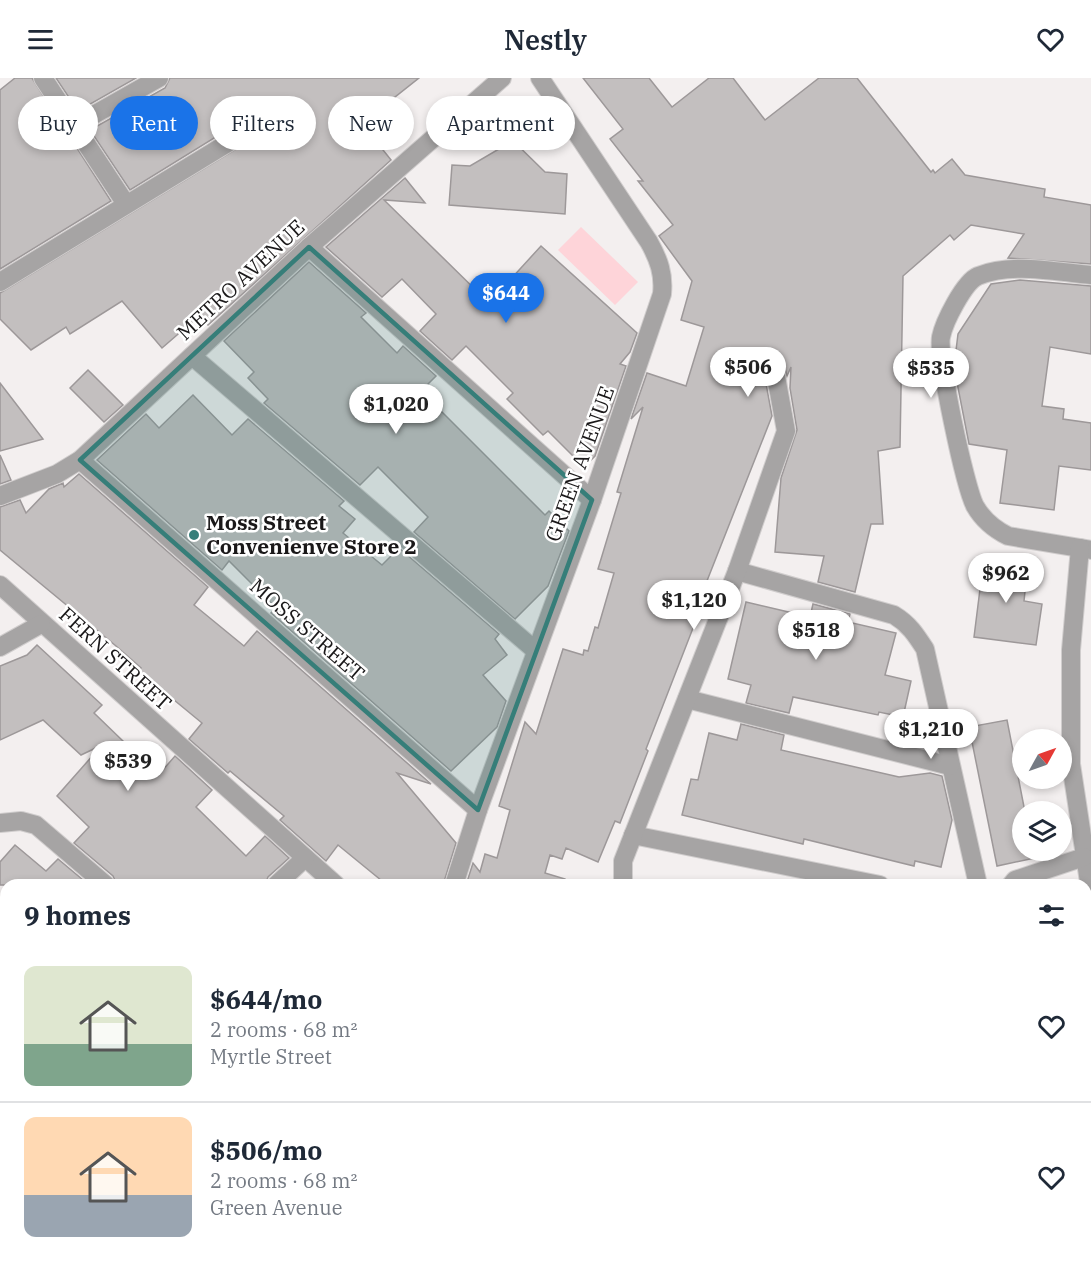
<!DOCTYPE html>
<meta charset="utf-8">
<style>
body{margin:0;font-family:"IBM Plex Serif",serif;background:#f6f6f7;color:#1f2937;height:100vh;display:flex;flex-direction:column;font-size:22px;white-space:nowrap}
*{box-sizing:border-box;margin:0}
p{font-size:20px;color:#747a83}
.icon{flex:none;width:33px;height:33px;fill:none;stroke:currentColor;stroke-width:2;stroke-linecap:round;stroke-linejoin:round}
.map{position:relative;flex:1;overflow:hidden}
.sheet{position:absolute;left:0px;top:801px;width:1092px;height:384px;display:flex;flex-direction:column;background:#fff;border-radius:18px 18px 0 0;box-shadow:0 3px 9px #0003}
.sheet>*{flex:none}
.hud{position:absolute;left:18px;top:18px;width:600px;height:54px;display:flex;gap:12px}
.needle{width:39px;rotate:50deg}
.fabs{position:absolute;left:1012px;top:651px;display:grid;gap:12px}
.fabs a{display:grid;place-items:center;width:60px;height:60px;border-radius:50%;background:#fff;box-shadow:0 3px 9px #0003;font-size:30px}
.price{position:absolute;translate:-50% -51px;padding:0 14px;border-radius:21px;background:#fff;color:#222;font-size:20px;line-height:39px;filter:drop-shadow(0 2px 3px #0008)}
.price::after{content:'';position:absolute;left:50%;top:36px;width:18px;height:14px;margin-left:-9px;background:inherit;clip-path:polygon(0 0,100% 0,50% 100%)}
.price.on{background:#1a73e8;color:#fff}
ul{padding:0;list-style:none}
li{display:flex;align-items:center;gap:18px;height:150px;padding:0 24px}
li+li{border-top:2px solid #e0e1e3}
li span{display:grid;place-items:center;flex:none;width:168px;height:120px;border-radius:12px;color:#555}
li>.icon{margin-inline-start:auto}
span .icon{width:72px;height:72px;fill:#fffc;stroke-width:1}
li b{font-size:26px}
h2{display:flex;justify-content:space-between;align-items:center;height:72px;padding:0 24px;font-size:26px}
.pill{padding:0 21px;border-radius:27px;background:#fff;box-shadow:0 3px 9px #0003;font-size:21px;line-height:54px}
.pill.on{background:#1a73e8;color:#fff}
header{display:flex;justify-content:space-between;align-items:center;height:78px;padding:0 24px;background:#fff;font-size:27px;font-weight:600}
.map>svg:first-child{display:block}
.green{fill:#fed4d9}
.building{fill:#c3bfbf;stroke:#9d9899;stroke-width:1.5}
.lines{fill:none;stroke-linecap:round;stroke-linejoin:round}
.street-casing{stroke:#d0cdcd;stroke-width:20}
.street{stroke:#a6a4a4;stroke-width:18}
.marked{fill:#367e79;fill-opacity:0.2;stroke:#367e79;stroke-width:4.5;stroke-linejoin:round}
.poi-dot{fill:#367e79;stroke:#fff;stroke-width:2}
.labels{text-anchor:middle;stroke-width:5;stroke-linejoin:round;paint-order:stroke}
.street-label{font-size:21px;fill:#1a1819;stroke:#fff}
.poi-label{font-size:21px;font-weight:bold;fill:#1a1819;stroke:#fff;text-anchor:start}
</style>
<header><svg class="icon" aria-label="menu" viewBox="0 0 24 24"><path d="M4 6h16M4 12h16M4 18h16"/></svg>Nestly<svg class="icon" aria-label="heart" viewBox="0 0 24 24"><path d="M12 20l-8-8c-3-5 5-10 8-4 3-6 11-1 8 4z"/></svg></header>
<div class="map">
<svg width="1091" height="1185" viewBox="0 0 1091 1185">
<rect width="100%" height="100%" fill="#f3efef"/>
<path class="green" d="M581,149L638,204L615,227L558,172Z"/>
<g class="building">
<path d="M15,0H32L111,123L0,191V12Z"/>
<path d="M56,0H136L78,33Z"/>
<path d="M170,0H419L380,31L385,38L367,52L391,82L208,247L199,238L162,270L122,223L70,256L66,249L31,272L0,241V215L264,54L265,48L260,39H248L130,112L90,52L165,10Z"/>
<path d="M583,0H649L672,29L709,0H733L765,42L819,0H857L931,94L933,92L935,95L952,81L965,97L1045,111L1044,119L1091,127V186L1008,180L1024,156L971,147L954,162L950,157L903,198L900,369L878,373L883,446H871L855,514L818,504L824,478L775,474L781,400L797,352L790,310L791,289L787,298L784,286L779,283L767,285L764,295L772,338L703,513L707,514L646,671L648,673L620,745L615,743L598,784L566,770L562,781L550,777L545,795L565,801L564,807H466L473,785L480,794L485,776L497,780L510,732L499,728L525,644L536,656L563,571L583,577L584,572L588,573L595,549L598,550L614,495L598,491L621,415L617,414L643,329L631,341L647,295L686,308L704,249L681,242L692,203L659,158L673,147L638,103H643L610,61L623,51Z"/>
<path d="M501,51L545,94L567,96L565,136L449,127L452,87L470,88L499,71Z"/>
<path d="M405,100L425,125L384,122L489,225L541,168L637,255L630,274L620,286L626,288L595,378L584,389L548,353L543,357L507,321L513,315L466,268L452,282L420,253L436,236L402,201L382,219L326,169Z"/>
<path d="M309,184L366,235L361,239L397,275L403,268L436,298L421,313L545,437L549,433L569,453L548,508L515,541L414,454L428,439L378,389L360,407L264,325L268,321L248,300L254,294L224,263Z"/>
<path d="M1020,202L1091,208V276L1050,269L1042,328L1064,331L1063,341L1091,345V392L1059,388L1054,432L1000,425L1007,372L969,366L954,289L958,256L991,206Z"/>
<path d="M88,292L123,327L104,344L70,310Z"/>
<path d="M0,305L43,361L0,373Z"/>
<path d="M193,317L232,357L248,341L344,423L339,428L355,441L343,455L382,487L399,470L499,556L495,561L507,577L483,597L506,623L497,649L451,693L271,535L276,530L229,483L222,492L97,382L146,336L159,350Z"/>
<path d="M0,377L11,402L0,406Z"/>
<path d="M79,396L208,509L194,527L244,568L257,553L431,706L397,695L456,765L443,807H387L338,767L326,783L280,742L284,738L230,693L228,695L189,661L202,645L139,593L141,590L116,568L0,472V429L20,422L26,435L49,411L63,405L64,409Z"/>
<path d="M984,479L1028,485L1024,523L1042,526L1036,567L974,559Z"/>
<path d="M746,524L810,539L813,526L850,536L848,544L896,555L885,597L911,603L903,639L879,634L878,637L793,619L789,635L746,625L751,607L728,601Z"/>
<path d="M37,567L102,627L94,635L154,693L158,689L162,693L175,678L212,712L196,729L246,778L265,758L289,780L268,799L265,807H117L113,798L74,765L89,749L57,718L102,667L81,677L43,642L0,662V588L27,577Z"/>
<path d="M1007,642L1025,734H1023V772H1033L1035,780L997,788L969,649Z"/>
<path d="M741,646L784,657L781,672L899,699L930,695L942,698L952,742L941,789L915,783L914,788L804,761L803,766L682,737L691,701L698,702L709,655L737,662Z"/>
<path d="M15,767L46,793L58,781L89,807H0V784Z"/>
</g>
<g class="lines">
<g class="street-casing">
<g id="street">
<path d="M43,0L126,126"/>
<path d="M74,48L159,0"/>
<path d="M309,169L592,422"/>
<path d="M1091,197C1055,194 1013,184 978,198C964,204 944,244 941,259C937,278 965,409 975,428C983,442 994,451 1008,458L1091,472"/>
<path d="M0,204L254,49"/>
<path d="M192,278L536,573"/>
<path d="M80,382L478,732"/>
<path d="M0,418L57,396L80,382L309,169L502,0"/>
<path d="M1080,470L1071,572V686L1091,817"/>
<path d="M737,493L894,537C909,546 916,557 925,571L978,807"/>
<path d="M0,507L336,807"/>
<path d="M0,569L41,546"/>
<path d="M687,621L950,688"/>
<path d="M0,745L21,743L36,747L106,807"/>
<path d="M633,757L880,807"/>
<path d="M276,807L305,780"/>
<path d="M454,807L478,732L592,422L662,216C664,196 659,182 649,164L540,0"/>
<path d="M623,807V783L737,493L786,353L775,293"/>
<path d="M1011,807L1015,802L1084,779"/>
<path d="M0,900L6,904"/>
<path d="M507,1179L514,1185"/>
<path d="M999,1179L1025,1185"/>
<path d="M415,1185L421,1179"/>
</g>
</g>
<use href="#street" class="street"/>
</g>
<path class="marked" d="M309,169L592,422L478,732L80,382Z"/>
<circle class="poi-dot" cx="194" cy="457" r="6"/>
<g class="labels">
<g class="street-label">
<text transform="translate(241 202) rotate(-43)" y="7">METRO AVENUE</text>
<text transform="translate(580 386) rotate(-70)" y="7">GREEN AVENUE</text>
<text transform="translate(307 552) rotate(41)" y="7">MOSS STREET</text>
<text transform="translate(115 581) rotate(42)" y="7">FERN STREET</text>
</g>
<g class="poi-label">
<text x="206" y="452">Moss Street<tspan x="206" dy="24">Convenienve Store 2</tspan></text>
</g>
</g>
</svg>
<div class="fabs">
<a><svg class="needle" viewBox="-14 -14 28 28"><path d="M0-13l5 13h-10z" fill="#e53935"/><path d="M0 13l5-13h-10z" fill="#747a83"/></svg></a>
<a><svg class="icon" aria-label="layers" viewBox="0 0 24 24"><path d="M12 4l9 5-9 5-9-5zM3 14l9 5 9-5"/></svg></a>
</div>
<b class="price on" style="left:506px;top:246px">$644</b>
<b class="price" style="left:748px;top:320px">$506</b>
<b class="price" style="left:931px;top:321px">$535</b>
<b class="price" style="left:396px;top:357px">$1,020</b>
<b class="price" style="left:1006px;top:526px">$962</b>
<b class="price" style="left:694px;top:553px">$1,120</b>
<b class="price" style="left:816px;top:583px">$518</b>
<b class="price" style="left:931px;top:682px">$1,210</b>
<b class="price" style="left:128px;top:714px">$539</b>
<div class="hud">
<a class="pill">Buy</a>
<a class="pill on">Rent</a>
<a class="pill">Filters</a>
<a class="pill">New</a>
<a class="pill">Apartment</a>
</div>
<section class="sheet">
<h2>9 homes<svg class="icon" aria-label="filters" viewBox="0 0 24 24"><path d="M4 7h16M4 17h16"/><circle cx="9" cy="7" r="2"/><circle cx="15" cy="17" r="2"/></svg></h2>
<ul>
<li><span style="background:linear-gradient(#dfe7d0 65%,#7fa58c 0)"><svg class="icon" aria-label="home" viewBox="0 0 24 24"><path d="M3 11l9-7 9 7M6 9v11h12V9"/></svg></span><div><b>$644/mo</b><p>2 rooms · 68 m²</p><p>Myrtle Street</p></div><svg class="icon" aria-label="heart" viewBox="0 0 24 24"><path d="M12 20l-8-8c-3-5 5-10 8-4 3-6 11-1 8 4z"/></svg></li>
<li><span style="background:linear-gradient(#ffd9b3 65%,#9aa5b1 0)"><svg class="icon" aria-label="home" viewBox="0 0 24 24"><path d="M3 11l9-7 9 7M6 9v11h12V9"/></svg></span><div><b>$506/mo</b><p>2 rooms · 68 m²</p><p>Green Avenue</p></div><svg class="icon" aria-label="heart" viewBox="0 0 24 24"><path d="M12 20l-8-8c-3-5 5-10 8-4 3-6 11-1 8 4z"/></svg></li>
</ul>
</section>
</div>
